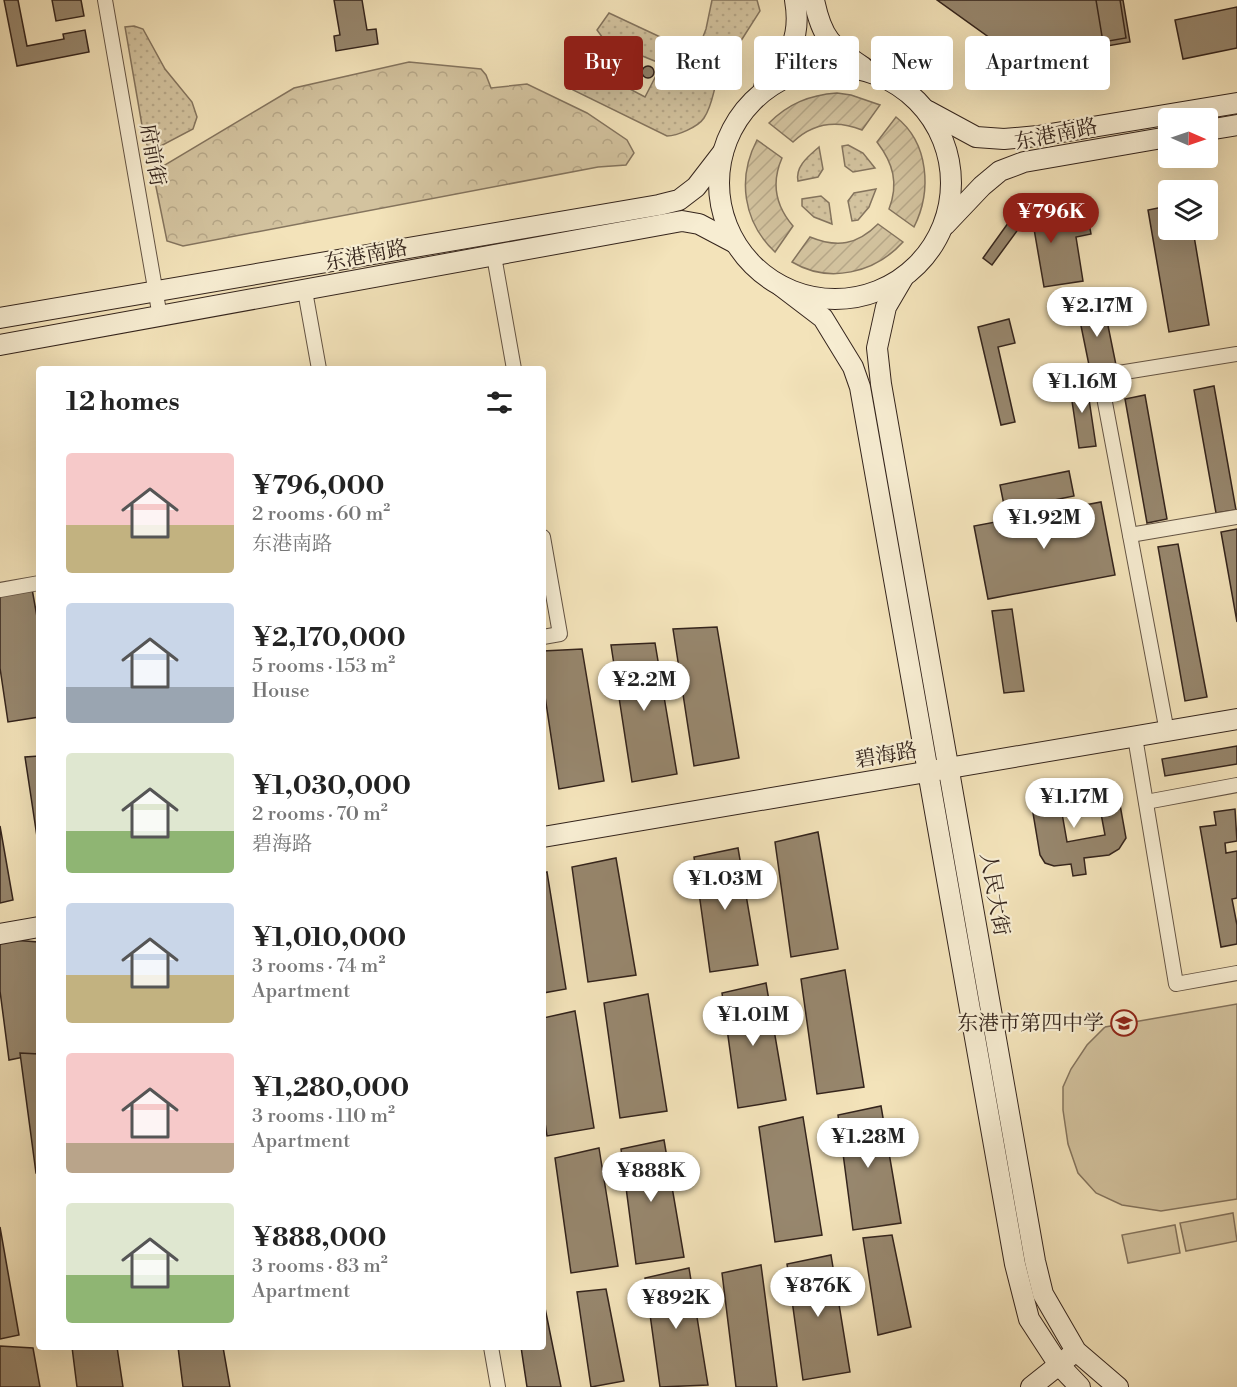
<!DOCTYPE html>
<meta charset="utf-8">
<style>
body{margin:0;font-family:"Libre Bodoni","Noto Serif SC",serif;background:#f6f6f6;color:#222;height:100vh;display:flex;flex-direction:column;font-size:22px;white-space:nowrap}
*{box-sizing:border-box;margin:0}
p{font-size:20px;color:#767676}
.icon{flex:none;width:33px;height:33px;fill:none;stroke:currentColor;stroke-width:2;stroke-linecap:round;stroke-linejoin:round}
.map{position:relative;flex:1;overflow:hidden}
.details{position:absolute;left:36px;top:366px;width:510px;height:984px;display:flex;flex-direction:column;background:#fff;border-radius:6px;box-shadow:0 6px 24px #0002}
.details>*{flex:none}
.top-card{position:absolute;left:564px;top:36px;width:570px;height:54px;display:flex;gap:12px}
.needle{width:39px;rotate:92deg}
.controls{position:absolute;left:1158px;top:108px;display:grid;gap:12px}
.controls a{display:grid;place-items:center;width:60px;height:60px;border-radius:6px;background:#fff;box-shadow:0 6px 24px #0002;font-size:30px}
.price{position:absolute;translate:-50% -51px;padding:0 14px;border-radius:21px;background:#fff;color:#222;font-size:20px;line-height:39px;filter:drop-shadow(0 2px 3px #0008)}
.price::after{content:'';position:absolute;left:50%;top:36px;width:18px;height:14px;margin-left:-9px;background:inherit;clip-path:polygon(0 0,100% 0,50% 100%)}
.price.selected{background:#8f2418;color:#fff}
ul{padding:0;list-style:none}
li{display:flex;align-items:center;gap:18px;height:150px;padding:0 30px}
li span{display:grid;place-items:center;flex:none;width:168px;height:120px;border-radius:6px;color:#555}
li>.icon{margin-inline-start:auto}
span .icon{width:72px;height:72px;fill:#fffc;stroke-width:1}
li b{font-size:26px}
h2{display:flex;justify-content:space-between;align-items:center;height:72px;padding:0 30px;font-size:26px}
.chip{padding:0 21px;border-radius:6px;background:#fff;box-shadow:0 6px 24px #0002;font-size:21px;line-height:54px}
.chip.selected{background:#8f2418;color:#fff}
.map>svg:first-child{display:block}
.grass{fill:url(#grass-dots);stroke:#84745e;stroke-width:1.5}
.forest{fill:url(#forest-crowns);stroke:#84745e;stroke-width:1.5}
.garden{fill:url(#garden-furrows);stroke:#84745e;stroke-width:1.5}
.pitch{fill:#d3c39f;stroke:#84745e;stroke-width:1.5}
.building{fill:#97876e;stroke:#34241c;stroke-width:1.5}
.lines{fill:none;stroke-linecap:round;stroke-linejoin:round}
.street-casing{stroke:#645444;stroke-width:16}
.secondary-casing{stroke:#34241c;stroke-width:22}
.street{stroke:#f7edd2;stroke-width:14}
.secondary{stroke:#f7edd2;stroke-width:20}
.labels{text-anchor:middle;stroke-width:4.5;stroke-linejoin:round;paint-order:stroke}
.street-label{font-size:21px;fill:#34241c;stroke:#f7edd2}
.poi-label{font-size:21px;fill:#34241c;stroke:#f7edd2;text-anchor:end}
</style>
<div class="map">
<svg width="1237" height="1387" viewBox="0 0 1237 1387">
<defs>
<pattern id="grass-dots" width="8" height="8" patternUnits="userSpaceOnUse" patternTransform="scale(1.5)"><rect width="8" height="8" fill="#d3c39f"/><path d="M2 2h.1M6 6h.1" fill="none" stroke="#b6a788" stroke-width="1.8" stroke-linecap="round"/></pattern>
<pattern id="forest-crowns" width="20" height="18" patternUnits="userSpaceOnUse" patternTransform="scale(1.5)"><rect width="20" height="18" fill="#d3c39f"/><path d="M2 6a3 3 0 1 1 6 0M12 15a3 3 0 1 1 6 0" fill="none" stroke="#b6a788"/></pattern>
<pattern id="garden-furrows" width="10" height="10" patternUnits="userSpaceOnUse" patternTransform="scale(1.5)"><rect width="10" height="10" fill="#d3c39f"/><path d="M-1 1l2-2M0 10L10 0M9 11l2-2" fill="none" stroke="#b6a788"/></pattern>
</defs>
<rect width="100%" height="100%" fill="#f3e3ba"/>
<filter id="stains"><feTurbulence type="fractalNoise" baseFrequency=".00333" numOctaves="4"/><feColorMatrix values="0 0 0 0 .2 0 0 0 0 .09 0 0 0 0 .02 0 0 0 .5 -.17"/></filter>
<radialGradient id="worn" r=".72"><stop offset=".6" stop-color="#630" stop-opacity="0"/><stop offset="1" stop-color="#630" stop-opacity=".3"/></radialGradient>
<g class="grass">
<path d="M712,0H757L760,11L737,47L725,51L701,42L706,29Z"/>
<path d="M609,13L718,64C718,77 712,106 704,118C698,127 677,136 667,136L573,90L580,73L586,68L592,69L645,97L662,64L605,41L597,30Z"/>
<path d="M134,26L143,29L165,69L192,102L197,117L193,129L157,148L147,145L144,137L125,27Z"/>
<path d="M848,145L863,153L875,168L853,172L845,166L842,146Z"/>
<path d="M819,147L823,169L818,177L798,181C795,166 809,156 819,147Z"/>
<path d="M876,189L869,207L858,220L852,221L848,201L854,193Z"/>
<path d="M821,196L829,203L832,224L814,217L802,206V199Z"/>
</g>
<path class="forest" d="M409,62L481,69L486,75L491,88L527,84L587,113L627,140L634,153L626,165L598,167L183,246L167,241L153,172L294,88Z"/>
<g class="garden">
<path d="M837,93L851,95L880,105L862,130C837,120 813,123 793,142L769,123C788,104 809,95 837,93Z"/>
<path d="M896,117C929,143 932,191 914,227L889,209C899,183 893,163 877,142Z"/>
<path d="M757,140L782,158C771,183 775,205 793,226L775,252C743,222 737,178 757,140Z"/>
<path d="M878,224L903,242C875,273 829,284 792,262L810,237C837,248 857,245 878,224Z"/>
</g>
<g class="pitch">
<path d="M1237,1004V1199L1161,1211L1122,1205L1096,1193L1078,1173L1068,1144L1063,1110V1087L1071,1069L1087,1045L1105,1027Z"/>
<path d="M1233,1213L1237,1241L1186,1251L1180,1223Z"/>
<path d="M1175,1225L1180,1253L1128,1263L1122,1235Z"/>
</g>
<g class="building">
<path d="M4,0H18L27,46L64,39L63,34L85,30L89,52L17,66Z"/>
<path d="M52,0H81L84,16L56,21Z"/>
<path d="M334,0H362L367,30L376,29L378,44L336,51L334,36L340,35Z"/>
<path d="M937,0H1123L1130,42L1022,61Z"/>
<path d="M1096,0H1120L1126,38L1103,42Z"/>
<path d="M1237,7V48L1183,59L1175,20Z"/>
<circle cx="648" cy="72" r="6"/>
<path d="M1168,206V230H1193L1209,325L1169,332L1148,210Z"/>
<path d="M1086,207L1091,234L1076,237L1083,281L1044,287L1033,223L1022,224L992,265L983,258L1011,219Z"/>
<path d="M1104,306L1116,365L1090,370L1078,311Z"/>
<path d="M1009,319L1015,343L998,347L1015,422L1001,425L978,327Z"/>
<path d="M1086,379L1096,446L1079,448L1069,381Z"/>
<path d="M1214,386L1236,510L1216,513L1194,390Z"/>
<path d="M1145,395L1167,519L1147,523L1125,399Z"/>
<path d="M1069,471L1074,496L1005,510L1000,485Z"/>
<path d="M1101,502L1115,575L988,599L974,526Z"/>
<path d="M1237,529V622L1221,532Z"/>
<path d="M1178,544L1207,697L1185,701L1158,547Z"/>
<path d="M31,583L39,628V717L8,722L0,668V584Z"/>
<path d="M1012,609L1024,691L1004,693L992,611Z"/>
<path d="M717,627L739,758L694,766L673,629Z"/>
<path d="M655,643L677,774L632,782L611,645Z"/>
<path d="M582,649L604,781L559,789L543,683V651Z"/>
<path d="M1237,746V764L1165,776L1162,759Z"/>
<path d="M39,756V850L25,757Z"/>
<path d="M1064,783L1067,801L1060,802L1067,842L1105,835L1097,792L1117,788L1126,838L1119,849L1109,855L1084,858L1086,874L1073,876L1071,864L1054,866L1045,863L1040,855L1029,789Z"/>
<path d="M1235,809L1237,841L1225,843L1226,853L1237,851V898L1232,899L1237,925V944L1221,947L1200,827L1216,825L1214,812Z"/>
<path d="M0,826L13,900L0,903Z"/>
<path d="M818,832L838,949L791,957L775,842Z"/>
<path d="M738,848L758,965L710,972L694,857Z"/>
<path d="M616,858L636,975L588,982L572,867Z"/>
<path d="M547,872L566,989L543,993V873Z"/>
<path d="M0,939L38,942L39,1054L9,1060L0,991Z"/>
<path d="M845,970L864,1087L817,1094L801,979Z"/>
<path d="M766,983L786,1100L738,1108L722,993Z"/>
<path d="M648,994L667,1111L620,1118L604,1003Z"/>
<path d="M575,1011L594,1128L547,1136L543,1109V1018Z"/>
<path d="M20,1053L39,1054V1173H36Z"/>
<path d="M881,1106L901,1223L853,1230L838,1115Z"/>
<path d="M803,1117L822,1235L775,1242L759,1127Z"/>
<path d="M664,1140L684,1257L636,1264L621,1149Z"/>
<path d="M599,1148L618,1266L571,1273L555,1158Z"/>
<path d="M0,1227L19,1335L0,1339Z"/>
<path d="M892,1235L911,1327L878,1335L863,1238Z"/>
<path d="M831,1255L850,1372L803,1380L787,1264Z"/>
<path d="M761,1265L777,1387H736L722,1273Z"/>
<path d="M689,1268L708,1385L660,1387L645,1278Z"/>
<path d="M606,1289L624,1381L591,1387L577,1292Z"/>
<path d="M544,1303L561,1387H527L521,1347H543Z"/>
<path d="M0,1346L33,1348L40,1387H0Z"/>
<path d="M72,1347H117L123,1387H77Z"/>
<path d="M178,1347H223L230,1387H183Z"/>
</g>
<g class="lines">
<g class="street-casing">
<g id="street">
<path d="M105,0L160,317"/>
<path d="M494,256L514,369"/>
<path d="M305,291L319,369"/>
<path d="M1130,535L1237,517"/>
<path d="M543,537L560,634L543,637"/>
<path d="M0,590L39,583"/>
<path d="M1167,732L1100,376L1237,354"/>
<path d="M1135,737L1176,984L1237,973"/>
<path d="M1146,802L1237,785"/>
<path d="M491,1347L498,1387"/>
</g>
</g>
<g class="secondary-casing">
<g id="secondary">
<path d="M814,0C822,39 831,46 863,67"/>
<circle cx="835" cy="183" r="116"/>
<path d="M764,87C788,57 802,40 795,0"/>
<path d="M928,111L976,137L1004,139L1038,136L1237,103"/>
<path d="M1208,130L1237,125"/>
<path d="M945,225L982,186L1000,171L1024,162L1168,137"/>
<path d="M903,278L886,307L877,348L881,384L1035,1261L1043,1294L1076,1351L1118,1387"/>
<path d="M781,286L823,318L853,367L860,387L1015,1264L1029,1319L1059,1365L1080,1387"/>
<path d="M0,318L659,205L679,200L696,187L723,152"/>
<path d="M0,345L682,221L699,224L735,243"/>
<path d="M543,837L1237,719"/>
<path d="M0,934L39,927"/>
<path d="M1031,1387L1070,1356"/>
</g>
</g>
<use href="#street" class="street"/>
<use href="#secondary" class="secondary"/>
</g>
<defs>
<g id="school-ring" transform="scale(1.35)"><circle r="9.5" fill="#f7edd2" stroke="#8f2418" stroke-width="1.5"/><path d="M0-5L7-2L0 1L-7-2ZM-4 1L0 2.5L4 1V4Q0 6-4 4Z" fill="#8f2418"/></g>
</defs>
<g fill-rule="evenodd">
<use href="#school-ring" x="1124" y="1023"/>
</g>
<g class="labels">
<g class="street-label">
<text transform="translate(1056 134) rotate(-12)" y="7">东港南路</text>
<text transform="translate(153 155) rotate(80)" y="7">府前街</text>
<text transform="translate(366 255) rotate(-11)" y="7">东港南路</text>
<text transform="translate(886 755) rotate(-10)" y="7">碧海路</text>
<text transform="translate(995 894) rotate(80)" y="7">人民大街</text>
</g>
<g class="poi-label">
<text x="1104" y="1030">东港市第四中学</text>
</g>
</g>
<rect width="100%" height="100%" filter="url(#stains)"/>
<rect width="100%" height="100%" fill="url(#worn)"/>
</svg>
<div class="controls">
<a><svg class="needle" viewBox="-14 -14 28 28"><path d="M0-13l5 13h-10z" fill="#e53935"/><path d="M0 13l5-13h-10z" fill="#767676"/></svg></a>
<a><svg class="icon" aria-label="layers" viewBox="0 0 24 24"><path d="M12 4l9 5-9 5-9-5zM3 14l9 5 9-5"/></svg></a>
</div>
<b class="price selected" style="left:1051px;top:244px">¥796K</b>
<b class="price" style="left:1097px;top:338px">¥2.17M</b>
<b class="price" style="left:1082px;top:414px">¥1.16M</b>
<b class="price" style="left:1044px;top:550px">¥1.92M</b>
<b class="price" style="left:644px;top:712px">¥2.2M</b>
<b class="price" style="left:1074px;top:829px">¥1.17M</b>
<b class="price" style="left:725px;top:911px">¥1.03M</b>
<b class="price" style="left:753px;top:1047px">¥1.01M</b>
<b class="price" style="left:868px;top:1169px">¥1.28M</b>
<b class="price" style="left:651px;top:1203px">¥888K</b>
<b class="price" style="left:818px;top:1318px">¥876K</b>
<b class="price" style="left:676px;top:1330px">¥892K</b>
<div class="top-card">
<a class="chip selected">Buy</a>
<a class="chip">Rent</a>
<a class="chip">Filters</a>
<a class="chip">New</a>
<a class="chip">Apartment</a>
</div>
<section class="details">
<h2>12 homes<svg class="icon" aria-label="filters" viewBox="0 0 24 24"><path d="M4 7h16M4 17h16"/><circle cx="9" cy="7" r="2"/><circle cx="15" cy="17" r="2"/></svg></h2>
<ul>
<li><span style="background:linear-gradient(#f6c9c9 60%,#c2b280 0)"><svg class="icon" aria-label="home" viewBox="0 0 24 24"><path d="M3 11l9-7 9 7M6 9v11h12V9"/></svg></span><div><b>¥796,000</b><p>2 rooms · 60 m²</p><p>东港南路</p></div></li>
<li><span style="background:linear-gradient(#c9d6e8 70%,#9aa5b1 0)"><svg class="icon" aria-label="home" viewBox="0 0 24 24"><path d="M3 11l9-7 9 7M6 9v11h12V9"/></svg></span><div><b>¥2,170,000</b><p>5 rooms · 153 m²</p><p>House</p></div></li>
<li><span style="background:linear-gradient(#dfe7d0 65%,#8fb573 0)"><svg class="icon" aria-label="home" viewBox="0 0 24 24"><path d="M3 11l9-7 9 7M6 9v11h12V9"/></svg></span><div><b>¥1,030,000</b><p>2 rooms · 70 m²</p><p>碧海路</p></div></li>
<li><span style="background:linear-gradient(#c9d6e8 60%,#c2b280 0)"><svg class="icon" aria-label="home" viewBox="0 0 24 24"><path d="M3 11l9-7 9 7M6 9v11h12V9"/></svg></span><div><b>¥1,010,000</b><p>3 rooms · 74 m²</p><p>Apartment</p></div></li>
<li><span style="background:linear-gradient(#f6c9c9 75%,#b9a48a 0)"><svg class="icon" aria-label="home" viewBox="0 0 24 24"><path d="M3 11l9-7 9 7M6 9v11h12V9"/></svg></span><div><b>¥1,280,000</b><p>3 rooms · 110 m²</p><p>Apartment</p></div></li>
<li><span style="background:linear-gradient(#dfe7d0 60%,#8fb573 0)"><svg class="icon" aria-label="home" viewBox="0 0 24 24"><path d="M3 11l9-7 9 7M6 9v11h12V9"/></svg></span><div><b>¥888,000</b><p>3 rooms · 83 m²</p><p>Apartment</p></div></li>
</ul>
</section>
</div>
